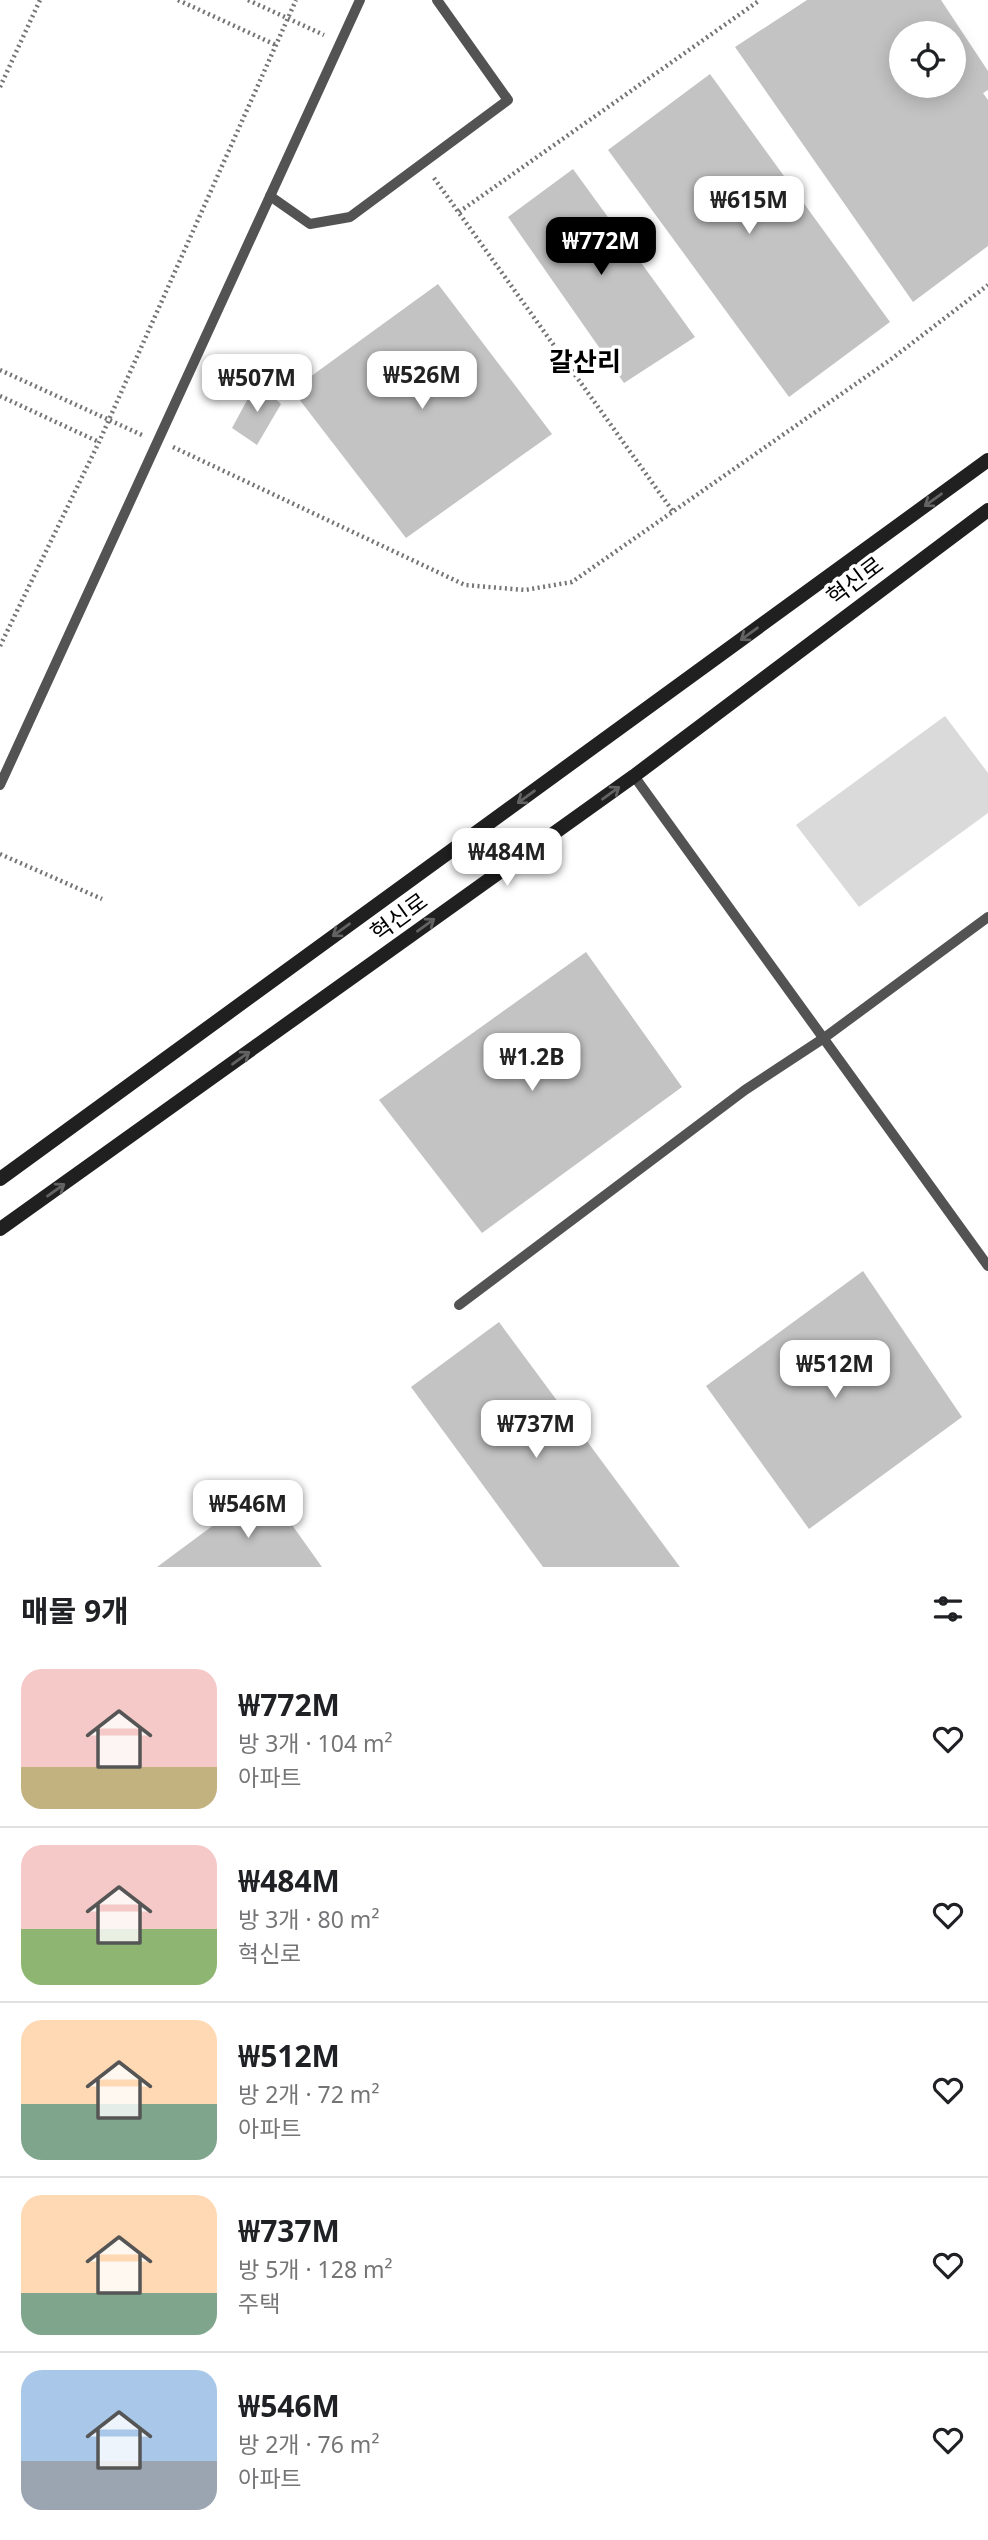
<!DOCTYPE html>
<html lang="ko">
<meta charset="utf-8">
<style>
body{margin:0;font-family:"Noto Sans","Noto Sans KR",sans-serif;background:#f6f6f6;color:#202124;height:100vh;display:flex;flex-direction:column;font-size:26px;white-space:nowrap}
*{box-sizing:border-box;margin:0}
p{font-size:23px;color:#757577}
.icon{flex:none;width:38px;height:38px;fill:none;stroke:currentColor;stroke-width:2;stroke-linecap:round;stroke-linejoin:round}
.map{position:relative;height:1567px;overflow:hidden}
.details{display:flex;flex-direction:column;background:#fff;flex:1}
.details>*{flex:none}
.fabs{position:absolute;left:889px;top:21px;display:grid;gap:14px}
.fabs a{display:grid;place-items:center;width:77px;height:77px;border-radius:50%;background:#fff;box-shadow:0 4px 18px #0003;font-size:35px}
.price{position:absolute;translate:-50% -60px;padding:0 16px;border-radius:14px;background:#fff;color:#222;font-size:23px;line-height:46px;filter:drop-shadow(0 2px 4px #0008)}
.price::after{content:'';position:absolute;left:50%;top:42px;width:21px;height:16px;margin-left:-10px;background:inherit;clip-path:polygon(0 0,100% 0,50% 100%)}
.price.active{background:#000;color:#fff}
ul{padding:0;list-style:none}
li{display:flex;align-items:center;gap:21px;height:175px;padding:0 21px}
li+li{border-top:2px solid #e0e0e0}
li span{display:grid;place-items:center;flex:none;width:196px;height:140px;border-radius:21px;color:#555}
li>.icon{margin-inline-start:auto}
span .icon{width:84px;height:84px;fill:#fffc;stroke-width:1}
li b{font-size:30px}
h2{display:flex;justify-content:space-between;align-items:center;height:84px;padding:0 21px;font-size:30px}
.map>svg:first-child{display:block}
.green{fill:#dadada}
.building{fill:#c3c3c3;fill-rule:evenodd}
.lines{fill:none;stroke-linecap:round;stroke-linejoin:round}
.path{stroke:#757575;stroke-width:4.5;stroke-dasharray:2 3.5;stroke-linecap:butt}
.lane{stroke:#535353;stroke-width:10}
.secondary{stroke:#202020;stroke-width:14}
.oneway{stroke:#636363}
.labels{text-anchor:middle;stroke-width:7;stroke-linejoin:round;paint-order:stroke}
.street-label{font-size:23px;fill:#000;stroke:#fff}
.quarter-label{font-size:26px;font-weight:bold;fill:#000;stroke:#fff}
</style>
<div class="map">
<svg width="988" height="1567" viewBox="0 0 988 1567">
<rect width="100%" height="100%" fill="#fff"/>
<path class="green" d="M945,716L988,773V813L859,907L796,825Z"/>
<g class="building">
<path d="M807,0H941L988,71V90L983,93L988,100V246L913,302L735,47ZM901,33H954V86H901Z"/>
<path d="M710,74L890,322L789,397L608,150Z"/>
<path d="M573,169L695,337L624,383L508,217Z"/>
<path d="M438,284L552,434L406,538L292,390Z"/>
<path d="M257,382L281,404L257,445L232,428Z"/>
<path d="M586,952L682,1087L482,1233L379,1100Z"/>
<path d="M863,1271L962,1417L809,1529L706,1386Z"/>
<path d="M499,1322L680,1567H543L411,1387Z"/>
<path d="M265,1487L322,1567H157Z"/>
</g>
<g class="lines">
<g class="path">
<path d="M178,0L276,45"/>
<path d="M248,0L324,35"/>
<path d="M0,87L40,0"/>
<path d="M434,178L674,513"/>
<path d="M459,212L760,0"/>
<path d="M0,370L142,435"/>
<path d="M0,396L99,442"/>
<path d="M173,447L465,585L525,590L572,582L890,360L988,285"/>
<path d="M0,646L99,442L296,0"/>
<path d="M0,854L102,899"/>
</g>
<g class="lane">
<path d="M270,196L310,224L350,217L508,100L437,0"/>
<path d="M634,776L988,1266"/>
<path d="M0,785L360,0"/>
<path d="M459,1305L745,1090L824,1038L988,917"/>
</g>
<g class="secondary">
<path d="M0,1179L988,460"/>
<path d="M0,1229L634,776L988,510"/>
</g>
</g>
<defs><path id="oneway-shaft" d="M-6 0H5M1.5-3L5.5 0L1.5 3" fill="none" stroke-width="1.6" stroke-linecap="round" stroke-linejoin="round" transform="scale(1.75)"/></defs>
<g class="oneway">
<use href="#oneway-shaft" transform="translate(933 500) rotate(144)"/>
<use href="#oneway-shaft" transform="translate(749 634) rotate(144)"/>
<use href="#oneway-shaft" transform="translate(611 793) rotate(-36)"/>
<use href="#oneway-shaft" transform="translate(526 797) rotate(144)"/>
<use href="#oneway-shaft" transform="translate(426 925) rotate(-36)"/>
<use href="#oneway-shaft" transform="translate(341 930) rotate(144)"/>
<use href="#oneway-shaft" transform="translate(241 1058) rotate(-36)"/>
<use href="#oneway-shaft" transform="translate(56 1190) rotate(-35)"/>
</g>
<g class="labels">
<g class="street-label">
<text transform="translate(855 581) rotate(-37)" y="8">혁신로</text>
<text transform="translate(399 917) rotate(-36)" y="8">혁신로</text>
</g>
<g class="quarter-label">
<text x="585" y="371">갈산리</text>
</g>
</g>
</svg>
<div class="fabs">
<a><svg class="icon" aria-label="locate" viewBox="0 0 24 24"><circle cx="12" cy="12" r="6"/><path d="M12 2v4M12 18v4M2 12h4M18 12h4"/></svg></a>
</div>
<b class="price" style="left:749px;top:236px">₩615M</b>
<b class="price active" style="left:601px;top:277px">₩772M</b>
<b class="price" style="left:422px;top:411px">₩526M</b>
<b class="price" style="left:257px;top:414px">₩507M</b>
<b class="price" style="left:507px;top:888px">₩484M</b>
<b class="price" style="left:532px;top:1093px">₩1.2B</b>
<b class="price" style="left:835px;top:1400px">₩512M</b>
<b class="price" style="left:536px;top:1460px">₩737M</b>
<b class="price" style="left:248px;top:1540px">₩546M</b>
</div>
<section class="details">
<h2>매물 9개<svg class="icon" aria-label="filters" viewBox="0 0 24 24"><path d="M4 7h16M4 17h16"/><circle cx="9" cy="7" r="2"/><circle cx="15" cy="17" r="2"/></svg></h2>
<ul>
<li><span style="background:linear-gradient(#f6c9c9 70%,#c2b280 0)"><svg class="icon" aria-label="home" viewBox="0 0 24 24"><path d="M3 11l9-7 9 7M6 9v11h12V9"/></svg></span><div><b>₩772M</b><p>방 3개 · 104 m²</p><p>아파트</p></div><svg class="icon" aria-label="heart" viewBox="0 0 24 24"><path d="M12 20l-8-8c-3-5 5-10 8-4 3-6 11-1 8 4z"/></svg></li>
<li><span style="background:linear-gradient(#f6c9c9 60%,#8fb573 0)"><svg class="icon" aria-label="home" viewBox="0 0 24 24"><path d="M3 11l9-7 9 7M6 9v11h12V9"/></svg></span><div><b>₩484M</b><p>방 3개 · 80 m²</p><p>혁신로</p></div><svg class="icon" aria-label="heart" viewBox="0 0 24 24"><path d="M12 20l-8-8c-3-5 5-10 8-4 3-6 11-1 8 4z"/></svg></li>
<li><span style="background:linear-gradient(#ffd9b3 60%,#7fa58c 0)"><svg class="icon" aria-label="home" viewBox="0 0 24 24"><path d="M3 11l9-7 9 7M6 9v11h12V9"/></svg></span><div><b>₩512M</b><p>방 2개 · 72 m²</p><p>아파트</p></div><svg class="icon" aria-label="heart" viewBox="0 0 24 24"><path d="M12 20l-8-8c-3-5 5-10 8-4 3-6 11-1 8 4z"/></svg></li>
<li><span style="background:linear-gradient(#ffd9b3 70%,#7fa58c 0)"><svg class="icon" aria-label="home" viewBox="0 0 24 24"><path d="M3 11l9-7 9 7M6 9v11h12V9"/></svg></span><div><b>₩737M</b><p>방 5개 · 128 m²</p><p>주택</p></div><svg class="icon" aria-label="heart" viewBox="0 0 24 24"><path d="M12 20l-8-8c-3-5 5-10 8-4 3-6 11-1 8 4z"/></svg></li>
<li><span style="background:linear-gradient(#a9c7e8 65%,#9aa5b1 0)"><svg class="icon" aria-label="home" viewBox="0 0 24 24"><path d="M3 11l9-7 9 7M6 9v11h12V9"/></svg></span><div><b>₩546M</b><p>방 2개 · 76 m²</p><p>아파트</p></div><svg class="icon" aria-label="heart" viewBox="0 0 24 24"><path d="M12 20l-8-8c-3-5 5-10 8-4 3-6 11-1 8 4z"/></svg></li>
</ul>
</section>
